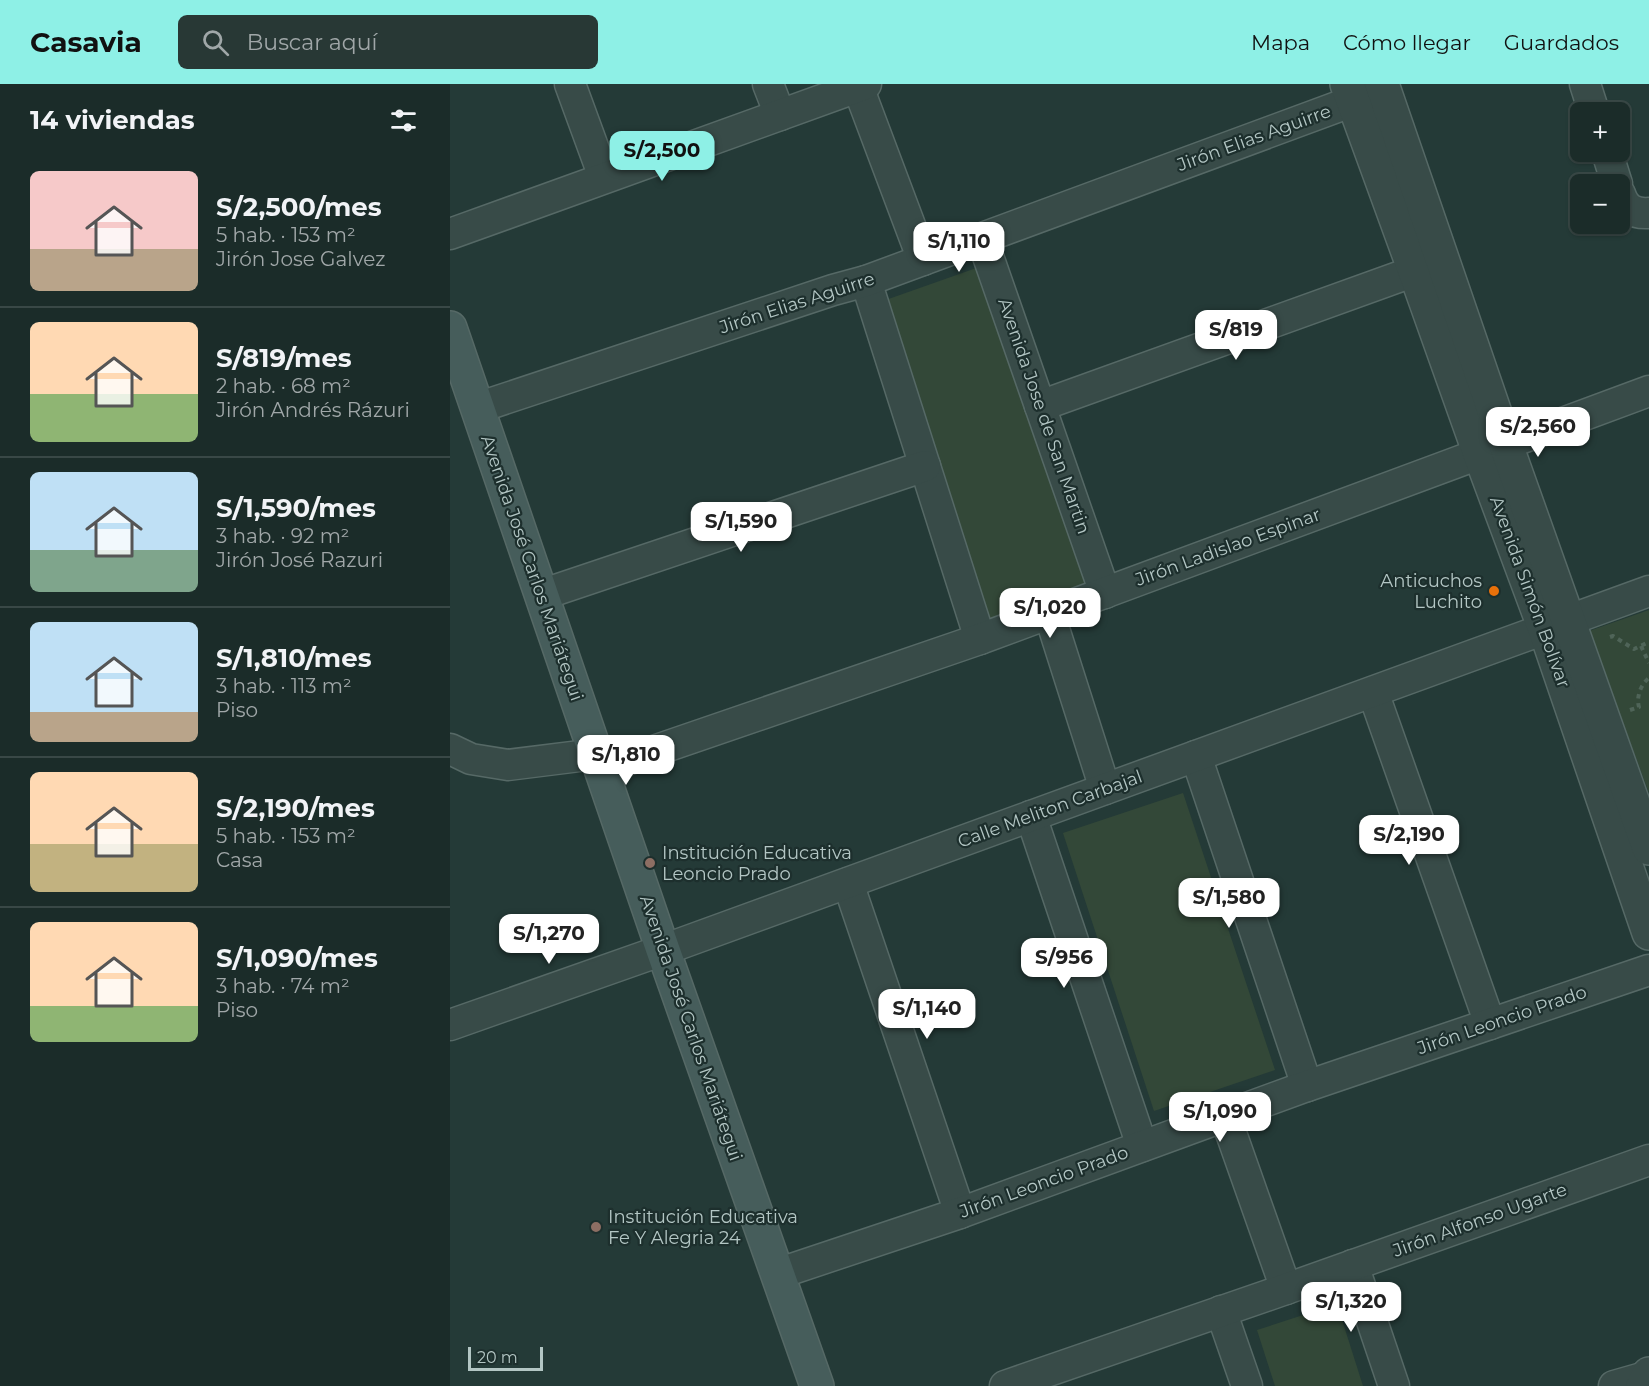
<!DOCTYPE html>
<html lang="es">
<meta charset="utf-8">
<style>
body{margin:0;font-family:Montserrat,sans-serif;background:#283835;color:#f1f3f6;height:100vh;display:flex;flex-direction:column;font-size:22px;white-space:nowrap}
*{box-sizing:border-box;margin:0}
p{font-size:20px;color:#a0a7a8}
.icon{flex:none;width:33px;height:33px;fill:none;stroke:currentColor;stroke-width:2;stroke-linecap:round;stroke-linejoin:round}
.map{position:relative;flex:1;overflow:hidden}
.side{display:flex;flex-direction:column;background:#1b2c29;width:450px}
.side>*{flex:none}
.tools{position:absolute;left:1120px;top:18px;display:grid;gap:12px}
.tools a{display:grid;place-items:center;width:60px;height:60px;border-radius:9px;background:#1b2c29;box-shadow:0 2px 4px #0004,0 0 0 2px #394846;font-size:30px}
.scale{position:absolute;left:18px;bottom:15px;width:75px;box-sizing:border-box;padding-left:6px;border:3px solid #b3c6c4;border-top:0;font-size:16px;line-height:21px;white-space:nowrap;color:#b3c6c4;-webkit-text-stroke:4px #1d2f2d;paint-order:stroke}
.price{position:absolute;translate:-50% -51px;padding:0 14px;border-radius:12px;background:#fff;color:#222;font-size:20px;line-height:39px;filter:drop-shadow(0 2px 3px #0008)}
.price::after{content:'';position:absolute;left:50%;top:36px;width:18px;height:14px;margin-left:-9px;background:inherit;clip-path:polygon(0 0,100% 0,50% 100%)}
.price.on{background:#8ef0e6;color:#111}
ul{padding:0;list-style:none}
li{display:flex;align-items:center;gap:18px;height:150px;padding:0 30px}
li+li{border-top:2px solid #394846}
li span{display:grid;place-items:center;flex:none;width:168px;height:120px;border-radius:9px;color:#555}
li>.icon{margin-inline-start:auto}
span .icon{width:72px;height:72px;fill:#fffc;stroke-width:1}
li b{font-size:26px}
h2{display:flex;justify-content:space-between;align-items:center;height:72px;padding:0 30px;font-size:26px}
header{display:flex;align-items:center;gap:36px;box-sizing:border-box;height:84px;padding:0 30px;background:#8ef0e6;color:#111}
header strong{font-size:28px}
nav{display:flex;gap:33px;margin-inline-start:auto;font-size:21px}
.search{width:420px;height:54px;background:#283835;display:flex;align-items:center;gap:15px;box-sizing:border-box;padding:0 21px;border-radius:9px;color:#a0a7a8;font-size:22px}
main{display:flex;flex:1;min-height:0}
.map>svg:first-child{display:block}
.green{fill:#334838}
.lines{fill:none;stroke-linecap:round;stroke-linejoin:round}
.minor-casing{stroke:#566966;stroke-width:33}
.tertiary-casing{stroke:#566966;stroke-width:36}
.secondary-casing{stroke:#566966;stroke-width:36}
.path{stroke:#4f6458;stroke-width:4;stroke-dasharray:4.5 4.5;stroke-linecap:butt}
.minor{stroke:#384b48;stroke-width:30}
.tertiary{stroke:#384b48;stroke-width:33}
.secondary{stroke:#465d5b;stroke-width:33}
.food-dot{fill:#e8710a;stroke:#1d2f2d;stroke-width:2}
.education-dot{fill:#8d6e63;stroke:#1d2f2d;stroke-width:2}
.labels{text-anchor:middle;stroke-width:4.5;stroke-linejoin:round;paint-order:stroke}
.street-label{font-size:18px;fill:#b3c6c4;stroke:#1d2f2d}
.poi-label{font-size:18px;fill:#b3c6c4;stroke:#1d2f2d;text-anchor:start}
</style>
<header>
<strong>Casavia</strong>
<div class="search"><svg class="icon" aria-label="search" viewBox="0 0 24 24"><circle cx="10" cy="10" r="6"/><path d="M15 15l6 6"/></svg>Buscar aquí</div>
<nav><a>Mapa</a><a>Cómo llegar</a><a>Guardados</a></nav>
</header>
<main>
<section class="side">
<h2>14 viviendas<svg class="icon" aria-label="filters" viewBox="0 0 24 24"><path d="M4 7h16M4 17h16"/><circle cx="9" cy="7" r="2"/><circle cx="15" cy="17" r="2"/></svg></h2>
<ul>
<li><span style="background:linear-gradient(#f6c9c9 65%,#b9a48a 0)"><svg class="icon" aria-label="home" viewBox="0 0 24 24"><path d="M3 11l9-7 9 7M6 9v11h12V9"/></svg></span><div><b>S/2,500/mes</b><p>5 hab. · 153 m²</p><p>Jirón Jose Galvez</p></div></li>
<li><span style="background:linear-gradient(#ffd9b3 60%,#8fb573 0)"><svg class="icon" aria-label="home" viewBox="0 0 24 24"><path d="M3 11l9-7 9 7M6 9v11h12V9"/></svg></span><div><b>S/819/mes</b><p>2 hab. · 68 m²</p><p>Jirón Andrés Rázuri</p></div></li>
<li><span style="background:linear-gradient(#bfe0f5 65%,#7fa58c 0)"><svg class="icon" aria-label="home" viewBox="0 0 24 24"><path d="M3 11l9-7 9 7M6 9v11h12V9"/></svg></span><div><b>S/1,590/mes</b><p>3 hab. · 92 m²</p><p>Jirón José Razuri</p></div></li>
<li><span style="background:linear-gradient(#bfe0f5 75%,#b9a48a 0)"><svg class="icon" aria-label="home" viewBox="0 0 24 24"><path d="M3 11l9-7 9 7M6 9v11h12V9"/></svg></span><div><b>S/1,810/mes</b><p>3 hab. · 113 m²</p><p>Piso</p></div></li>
<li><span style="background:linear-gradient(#ffd9b3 60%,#c2b280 0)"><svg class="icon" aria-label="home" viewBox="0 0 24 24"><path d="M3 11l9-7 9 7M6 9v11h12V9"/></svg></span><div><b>S/2,190/mes</b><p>5 hab. · 153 m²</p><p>Casa</p></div></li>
<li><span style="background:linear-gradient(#ffd9b3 70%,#8fb573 0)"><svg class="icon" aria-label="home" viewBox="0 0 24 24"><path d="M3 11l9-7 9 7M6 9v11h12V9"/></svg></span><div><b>S/1,090/mes</b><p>3 hab. · 74 m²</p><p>Piso</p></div></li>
</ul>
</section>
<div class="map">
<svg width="1199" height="1302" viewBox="0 0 1199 1302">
<rect width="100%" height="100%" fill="#243a37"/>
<g class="green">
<path d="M532,182L641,503L539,538L430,218Z"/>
<path d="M1199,526V709L1139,547Z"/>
<path d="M733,709L825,986L704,1027L613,749Z"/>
<path d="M887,1220L913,1302H825L807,1246Z"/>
</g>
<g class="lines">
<g class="minor-casing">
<g id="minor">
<path d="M120,0L154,93"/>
<path d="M318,0L330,31"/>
<path d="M1135,0L1144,28"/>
<path d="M408,3L473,176"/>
<path d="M1157,68L1167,100"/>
<path d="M1170,110C1175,125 1184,130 1199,129"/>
<path d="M0,150L416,0"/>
<path d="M532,155L655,509"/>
<path d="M416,197L530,555"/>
<path d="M590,322L965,187"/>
<path d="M27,324L383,206L416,197L925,9"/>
<path d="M91,511L475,382"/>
<path d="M599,529L655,705"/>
<path d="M923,608L1040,940"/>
<path d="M0,665L21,675L58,681L146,670"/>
<path d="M746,672L857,1002"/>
<path d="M151,685L530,555L1199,307"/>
<path d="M581,732L692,1062"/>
<path d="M398,799L510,1129"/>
<path d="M0,941L213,866L1199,507"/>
<path d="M775,1032L836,1205"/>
<path d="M903,1181L944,1302"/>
<path d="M327,1190L510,1129L857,1002L1199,886"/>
<path d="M771,1227L797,1302"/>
<path d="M555,1302L836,1205L1199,1076"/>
<path d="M1164,1302L1199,1292"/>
</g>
</g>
<g class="tertiary-casing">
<g id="tertiary">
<path d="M897,0L965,187L1030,370L1095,545L1199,849"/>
<path d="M932,0L1056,361L1199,764"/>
<path d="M1193,1302L1199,1290"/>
</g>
</g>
<g class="secondary-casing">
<path id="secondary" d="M0,244L213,866L367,1302"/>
</g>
<g class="path">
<path d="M1160,553L1163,552L1184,565L1199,558"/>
<path d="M1191,562L1199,579"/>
<path d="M1180,626L1189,623C1186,613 1191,600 1199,594"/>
</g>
<use href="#minor" class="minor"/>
<use href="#tertiary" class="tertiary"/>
<use href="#secondary" class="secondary"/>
</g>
<circle class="food-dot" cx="1044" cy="507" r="6"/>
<g class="education-dot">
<circle cx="200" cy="779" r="6"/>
<circle cx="146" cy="1143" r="6"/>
</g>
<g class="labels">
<g class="street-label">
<text transform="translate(804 54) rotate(-20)" y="6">Jirón Elias Aguirre</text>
<text transform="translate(347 219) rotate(-18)" y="6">Jirón Elias Aguirre</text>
<text transform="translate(594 332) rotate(71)" y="6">Avenida Jose de San Martin</text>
<text transform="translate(778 463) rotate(-20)" y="6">Jirón Ladislao Espinar</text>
<text transform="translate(82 484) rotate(71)" y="6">Avenida José Carlos Mariátegui</text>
<text transform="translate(1080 508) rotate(70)" y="6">Avenida Simón Bolívar</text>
<text transform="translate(600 725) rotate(-20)" y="6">Calle Meliton Carbajal</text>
<text transform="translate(1052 936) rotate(-19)" y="6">Jirón Leoncio Prado</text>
<text transform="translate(241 944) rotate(71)" y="6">Avenida José Carlos Mariátegui</text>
<text transform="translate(594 1098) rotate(-20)" y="6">Jirón Leoncio Prado</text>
<text transform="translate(1030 1136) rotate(-20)" y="6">Jirón Alfonso Ugarte</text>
</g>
<g class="poi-label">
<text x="1032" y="503" text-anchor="end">Anticuchos<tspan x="1032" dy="21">Luchito</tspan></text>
<text x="212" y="775">Institución Educativa<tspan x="212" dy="21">Leoncio Prado</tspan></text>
<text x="158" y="1139">Institución Educativa<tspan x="158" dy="21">Fe Y Alegria 24</tspan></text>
</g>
</g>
</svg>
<div class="tools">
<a>+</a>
<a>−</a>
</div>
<div class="scale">20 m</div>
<b class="price on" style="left:212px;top:98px">S/2,500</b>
<b class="price" style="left:509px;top:189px">S/1,110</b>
<b class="price" style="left:786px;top:277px">S/819</b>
<b class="price" style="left:1088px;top:374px">S/2,560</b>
<b class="price" style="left:291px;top:469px">S/1,590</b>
<b class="price" style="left:600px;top:555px">S/1,020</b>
<b class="price" style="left:176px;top:702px">S/1,810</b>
<b class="price" style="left:959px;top:782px">S/2,190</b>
<b class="price" style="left:779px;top:845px">S/1,580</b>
<b class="price" style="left:99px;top:881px">S/1,270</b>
<b class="price" style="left:614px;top:905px">S/956</b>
<b class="price" style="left:477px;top:956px">S/1,140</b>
<b class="price" style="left:770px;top:1059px">S/1,090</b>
<b class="price" style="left:901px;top:1249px">S/1,320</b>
</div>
</main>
